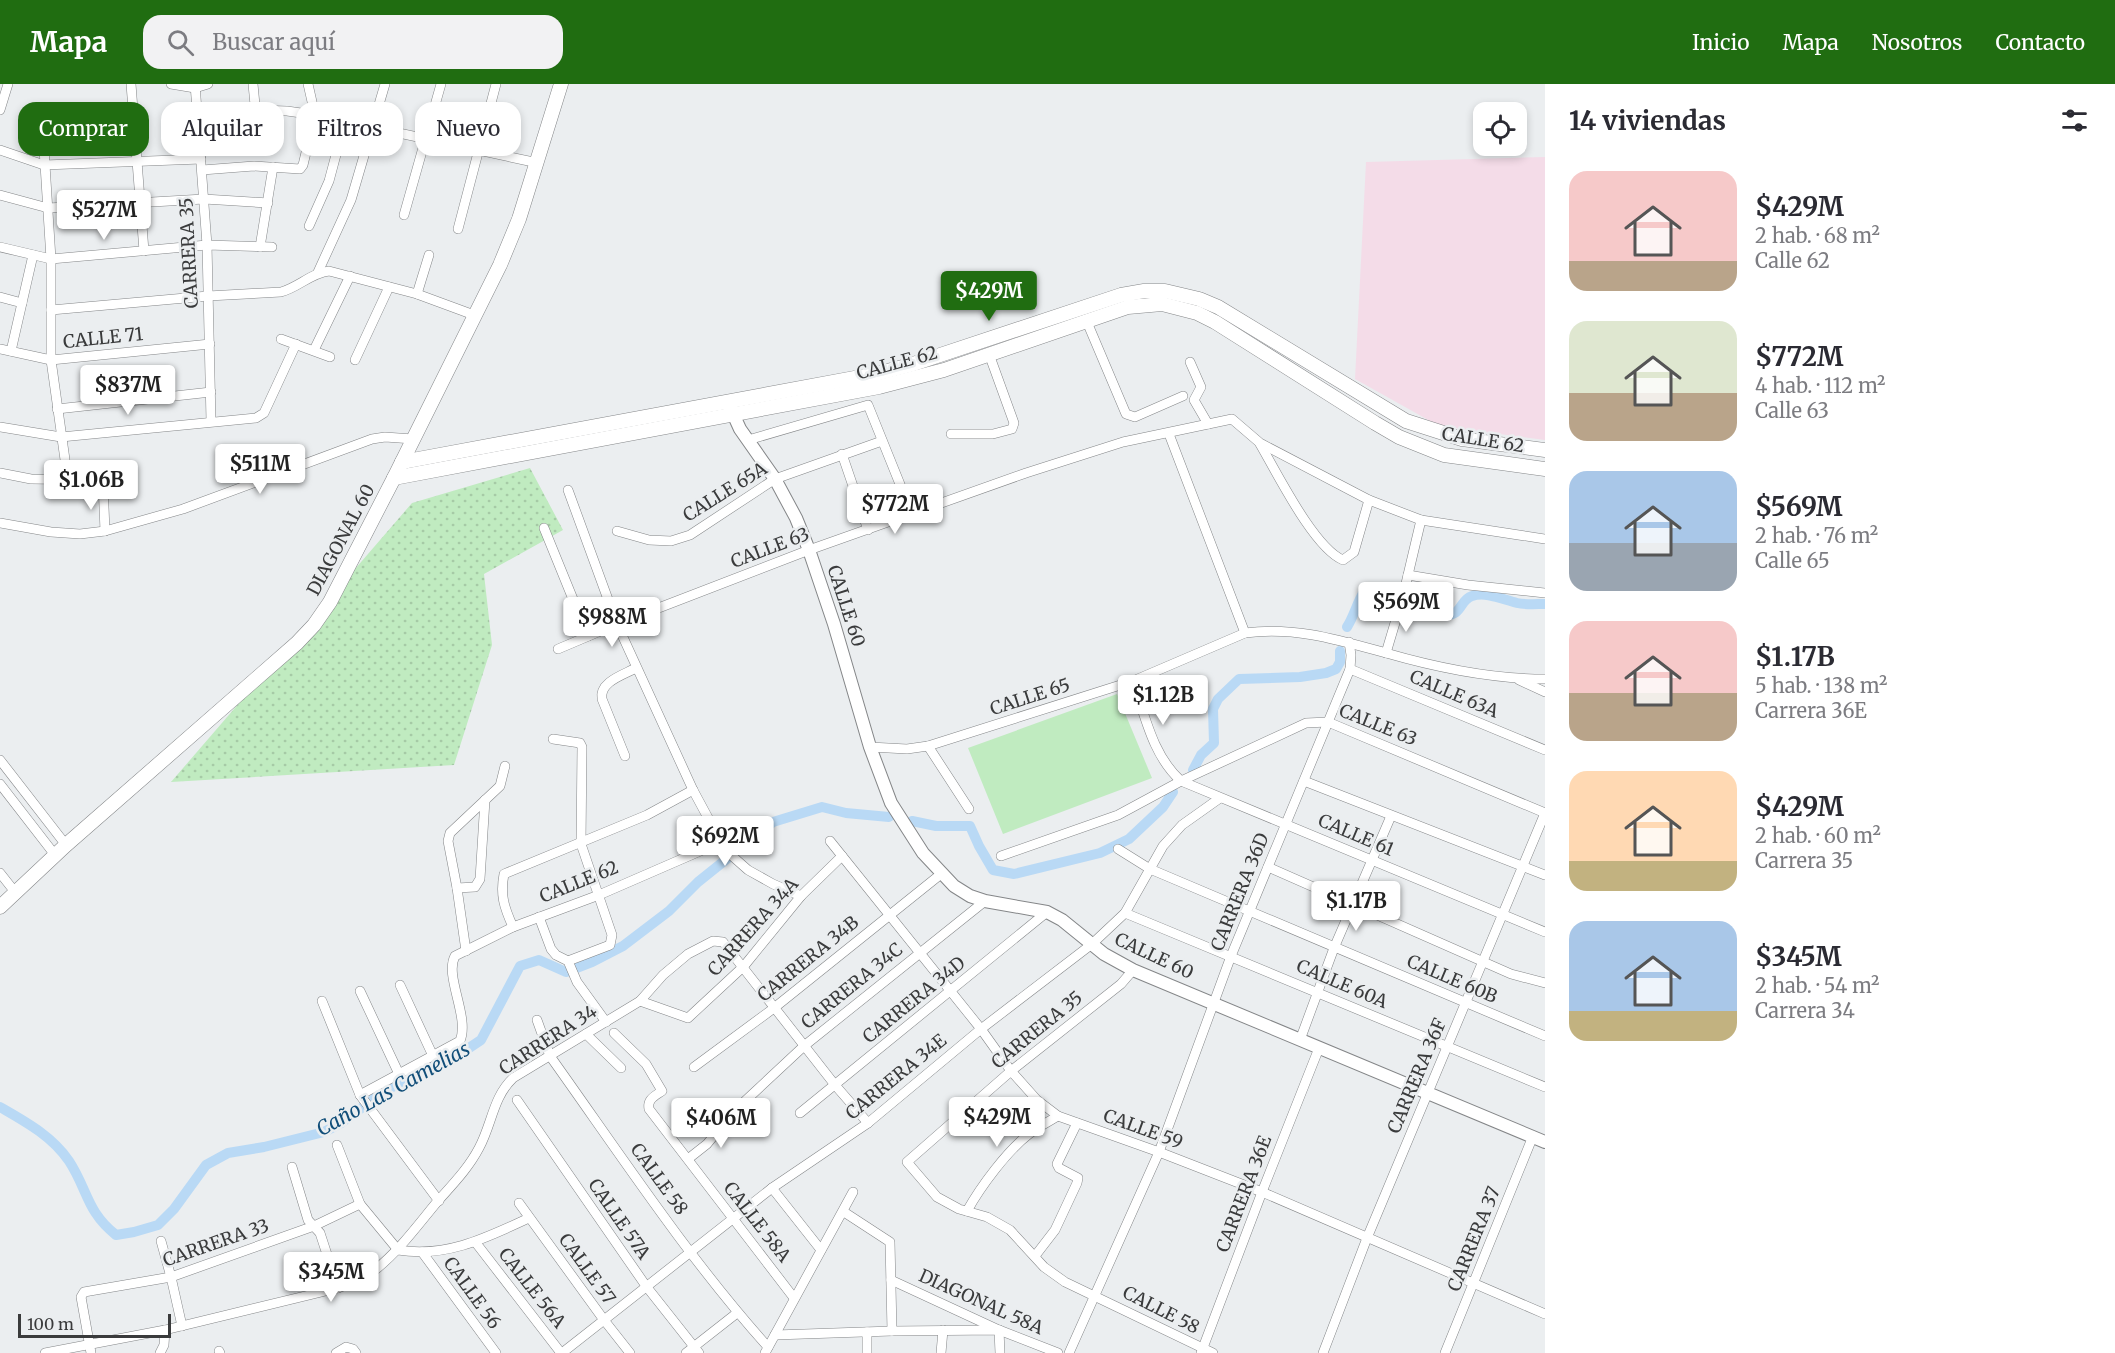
<!DOCTYPE html>
<html lang="es">
<meta charset="utf-8">
<style>
body{margin:0;font-family:Merriweather,serif;background:#f2f2f3;color:#2b2b33;height:100vh;display:flex;flex-direction:column;font-size:22px;white-space:nowrap}
*{box-sizing:border-box;margin:0}
p{font-size:20px;color:#7c7c81}
.icon{flex:none;width:33px;height:33px;fill:none;stroke:currentColor;stroke-width:2;stroke-linecap:round;stroke-linejoin:round}
.map{position:relative;flex:1;overflow:hidden}
.panel{display:flex;flex-direction:column;background:#fff;width:570px}
.panel>*{flex:none}
.hud{position:absolute;left:18px;top:18px;width:570px;height:54px;display:flex;gap:12px}
.tools{position:absolute;left:1473px;top:18px;display:grid;gap:12px}
.tools a{display:grid;place-items:center;width:54px;height:54px;border-radius:12px;background:#fff;box-shadow:0 3px 9px #0003;font-size:30px}
.scale{position:absolute;left:18px;bottom:15px;width:153px;box-sizing:border-box;padding-left:6px;border:3px solid #3a3b3c;border-top:0;font-size:16px;line-height:21px;white-space:nowrap;color:#3a3b3c;-webkit-text-stroke:4px #ebeef0;paint-order:stroke}
.price{position:absolute;translate:-50% -51px;padding:0 14px;border-radius:6px;background:#fff;color:#222;font-size:20px;line-height:39px;filter:drop-shadow(0 2px 3px #0008)}
.price::after{content:'';position:absolute;left:50%;top:36px;width:18px;height:14px;margin-left:-9px;background:inherit;clip-path:polygon(0 0,100% 0,50% 100%)}
.price.on{background:#206d11;color:#fff}
ul{padding:0;list-style:none}
li{display:flex;align-items:center;gap:18px;height:150px;padding:0 24px}
li span{display:grid;place-items:center;flex:none;width:168px;height:120px;border-radius:18px;color:#555}
li>.icon{margin-inline-start:auto}
span .icon{width:72px;height:72px;fill:#fffc;stroke-width:1}
li b{font-size:26px}
h2{display:flex;justify-content:space-between;align-items:center;height:72px;padding:0 24px;font-size:26px}
.pill{padding:0 21px;border-radius:18px;background:#fff;box-shadow:0 3px 9px #0003;font-size:21px;line-height:54px}
.pill.on{background:#206d11;color:#fff}
header{display:flex;align-items:center;gap:36px;box-sizing:border-box;height:84px;padding:0 30px;background:#206d11;color:#fff}
header strong{font-size:28px}
nav{display:flex;gap:33px;margin-inline-start:auto;font-size:21px}
.search{width:420px;height:54px;background:#f2f2f3;display:flex;align-items:center;gap:15px;box-sizing:border-box;padding:0 21px;border-radius:18px;color:#7c7c81;font-size:22px}
main{display:flex;flex:1;min-height:0}
.map>svg:first-child{display:block}
.industrial{fill:#f4dce8}
.grass{fill:#c0ebc0}
.park{fill:url(#park-dots)}
.lines{fill:none;stroke-linecap:round;stroke-linejoin:round}
.canal{stroke:#b9d9f5;stroke-width:10}
.minor-casing{stroke:#848688;stroke-width:10}
.tertiary-casing{stroke:#848688;stroke-width:14}
.secondary-casing{stroke:#848688;stroke-width:15}
.minor{stroke:#fff;stroke-width:9}
.tertiary{stroke:#fff;stroke-width:12}
.secondary{stroke:#fff;stroke-width:14}
.labels{text-anchor:middle;stroke-width:5;stroke-linejoin:round;paint-order:stroke}
.street-label{font-size:18px;fill:#3a3b3c;stroke:#ebeef0}
.water-label{font-size:20px;font-style:italic;fill:#114e79;stroke:#ebeef0}
</style>
<header>
<strong>Mapa</strong>
<div class="search"><svg class="icon" aria-label="search" viewBox="0 0 24 24"><circle cx="10" cy="10" r="6"/><path d="M15 15l6 6"/></svg>Buscar aquí</div>
<nav><a>Inicio</a><a>Mapa</a><a>Nosotros</a><a>Contacto</a></nav>
</header>
<main>
<div class="map">
<svg width="1545" height="1269" viewBox="0 0 1545 1269">
<defs>
<pattern id="park-dots" width="8" height="8" patternUnits="userSpaceOnUse" patternTransform="scale(1.5)"><rect width="8" height="8" fill="#c0ebc0"/><path d="M2 2h.1M6 6h.1" fill="none" stroke="#a6caa6" stroke-width="1.8" stroke-linecap="round"/></pattern>
</defs>
<rect width="100%" height="100%" fill="#ebeef0"/>
<path class="industrial" d="M1545,73V356L1439,342L1355,295L1366,78Z"/>
<path class="grass" d="M1117,610L1152,694L1003,750L968,664Z"/>
<path class="park" d="M530,384L563,446L484,490L492,561L454,681L171,698L412,419Z"/>
<g class="lines">
<g class="canal">
<path d="M1347,543C1354,532 1358,516 1364,508C1395,508 1415,529 1444,531C1463,532 1459,516 1472,512C1486,507 1504,516 1517,519C1526,521 1536,520 1545,520"/>
<path d="M1193,686L1201,671L1214,659L1213,625L1218,615L1239,595L1300,593L1326,589L1336,585L1340,578V567"/>
<path d="M912,737L936,742H970L979,762L993,786L1014,790L1100,769L1129,755L1163,723L1173,708"/>
<path d="M0,1023C26,1038 52,1052 69,1077C88,1106 86,1127 116,1151L134,1148L158,1141L174,1125L206,1081L228,1069L264,1063L324,1048L341,1039L379,1011L414,990L463,968L481,956L520,882L539,876L566,888L592,878L623,862L669,827L698,798L773,738L822,723L846,729L889,733"/>
</g>
<g class="minor-casing">
<g id="minor">
<path d="M131,0L144,167"/>
<path d="M171,0L195,4L208,0"/>
<path d="M195,0L207,161L211,337"/>
<path d="M253,0L255,21L260,26L287,27L315,31L538,79"/>
<path d="M0,26L8,0"/>
<path d="M43,49L51,175V276L68,397"/>
<path d="M0,66L44,81L201,75"/>
<path d="M202,86L254,82L300,85L303,81L315,31L308,0"/>
<path d="M0,111L48,124L204,115L268,119"/>
<path d="M404,131L441,0"/>
<path d="M309,142L329,97L345,37"/>
<path d="M458,145L496,0"/>
<path d="M0,163L51,175L207,161L272,163"/>
<path d="M260,163L273,83"/>
<path d="M318,188L351,116L385,0"/>
<path d="M417,210L429,171"/>
<path d="M0,213L22,219"/>
<path d="M51,226L208,212L281,208C299,203 311,189 329,187L417,210L474,231"/>
<path d="M1087,238L1126,330L1135,333L1183,312"/>
<path d="M281,255L330,273"/>
<path d="M0,265L51,276L210,260"/>
<path d="M314,266L350,192"/>
<path d="M11,267L33,171"/>
<path d="M355,276L389,203"/>
<path d="M1190,278L1201,303L1194,316L1208,340"/>
<path d="M57,325L211,308"/>
<path d="M0,343L61,353L256,334L264,329L296,260"/>
<path d="M951,350H993L1012,345L1014,339L989,270"/>
<path d="M1169,350L1245,549"/>
<path d="M748,356L868,321L912,430"/>
<path d="M1260,360C1277,389 1314,464 1343,476L1354,468L1369,416"/>
<path d="M842,370L868,446"/>
<path d="M0,389L31,395L99,396L103,399L105,447"/>
<path d="M568,406L617,540L693,706L721,758L731,771L748,786L773,800L801,812"/>
<path d="M0,439L51,448L80,450L105,447L183,425L372,355L385,353L413,355"/>
<path d="M544,444L588,552"/>
<path d="M617,447L649,456L671,457L690,451L775,395L882,357"/>
<path d="M1408,491L1468,501L1545,509"/>
<path d="M558,565L617,540L809,466L1026,389L1123,358L1232,335L1260,359L1369,416L1421,436L1545,455"/>
<path d="M1386,569L1403,512L1421,436"/>
<path d="M1350,585L1545,666"/>
<path d="M1519,596L1545,608"/>
<path d="M1133,597C1145,632 1153,672 1181,697L1545,848"/>
<path d="M553,655L580,659L582,663L581,760L612,851L610,861L568,877"/>
<path d="M928,662L969,725"/>
<path d="M870,663L907,665L928,662L1133,597L1245,549C1294,542 1339,556 1386,569C1438,584 1491,595 1545,595"/>
<path d="M625,672L602,615C599,598 623,591 636,584"/>
<path d="M0,676L66,761"/>
<path d="M1304,697L1545,791"/>
<path d="M0,700L55,771"/>
<path d="M830,757L981,945L1011,987L1037,1016L1058,1032L1159,1068L1262,1108L1545,1230"/>
<path d="M1118,765L1150,785L1545,952"/>
<path d="M1001,772L1118,731L1181,697L1306,639L1328,638L1545,729"/>
<path d="M1268,783L1511,890L1545,899"/>
<path d="M0,789L15,808"/>
<path d="M457,804L475,803L480,795L485,716"/>
<path d="M1125,829L1545,1003"/>
<path d="M539,833L551,865L556,871L568,877L577,898L606,938"/>
<path d="M513,843C504,823 500,811 504,790L647,731L693,706"/>
<path d="M466,867L457,804L448,757L450,749L500,702L505,682"/>
<path d="M1133,886L1121,900L1011,987L907,1078L937,1113L959,1125L987,1133L1010,1146L1044,1183L1065,1198L1213,1269"/>
<path d="M400,901L433,972"/>
<path d="M360,907L399,990"/>
<path d="M322,917L360,1011L439,1117"/>
<path d="M640,917L688,934L744,882L801,812L842,772"/>
<path d="M537,936L550,972C620,1070 688,1174 768,1263"/>
<path d="M614,949L646,980L662,1007C655,1012 647,1015 649,1025L794,1214"/>
<path d="M586,950L621,984"/>
<path d="M1300,956L1334,864L1391,732"/>
<path d="M694,983L774,924L941,790"/>
<path d="M360,1011L460,957C470,933 444,892 455,872L513,843L599,811L721,758"/>
<path d="M517,1016L646,1202L699,1269"/>
<path d="M744,1018L804,962L985,817"/>
<path d="M800,1029L1047,828"/>
<path d="M337,1061L360,1120L398,1166C446,1174 486,1154 529,1134"/>
<path d="M688,1075L707,1060L731,1031"/>
<path d="M292,1083L308,1136L320,1149L338,1204"/>
<path d="M772,1104L821,1166"/>
<path d="M519,1119L604,1236L630,1269"/>
<path d="M967,1127C981,1102 1007,1067 1029,1050C1038,1043 1048,1038 1058,1032"/>
<path d="M844,1128L890,1158L892,1247"/>
<path d="M161,1157L171,1193L182,1242"/>
<path d="M476,1159L561,1269"/>
<path d="M422,1168L496,1269"/>
<path d="M1035,1172L1055,1146L1077,1099L1078,1094L1059,1084L1057,1080L1077,1039"/>
<path d="M891,1196L999,1246L1058,1269"/>
<path d="M867,1248V1269"/>
<path d="M775,1251L892,1247L999,1246L1000,1269"/>
<path d="M219,1267L220,1269"/>
<path d="M45,1269L165,1246L338,1204C351,1199 364,1195 375,1186C399,1167 417,1142 437,1118C452,1101 468,1085 479,1064C492,1040 493,1013 513,994L640,917L663,891L688,870L713,857L723,858L835,1001L868,1039"/>
<path d="M91,1269L81,1213L84,1208L171,1193L314,1142L360,1120"/>
<path d="M160,1269L164,1261L165,1246"/>
<path d="M336,1269L346,1263L353,1265L356,1269"/>
<path d="M562,1269L772,1104L868,1039L981,945L1092,860L1125,829L1163,762L1182,741L1220,714"/>
<path d="M686,1269L737,1229"/>
<path d="M765,1269L853,1108"/>
<path d="M941,1269L943,1246"/>
<path d="M1069,1269L1159,1068L1231,872L1350,585L1351,571L1349,558"/>
<path d="M1201,1269L1262,1108L1319,964"/>
<path d="M1323,1269L1367,1154L1545,729"/>
<path d="M1445,1269L1533,1052"/>
</g>
</g>
<g class="tertiary-casing">
<path id="tertiary" d="M730,323L740,345L775,395L796,434L809,466L834,540L870,663L891,719L923,769L954,802L970,812L985,817L1047,828L1062,836L1104,870L1133,886L1545,1058"/>
</g>
<g class="secondary-casing">
<g id="secondary">
<path d="M402,378L876,290L910,281L1121,211L1144,207H1165L1199,215L1218,223L1406,337L1462,355L1545,366"/>
<path d="M394,394L879,303L944,286L1128,223L1162,220L1197,229L1215,238L1375,339L1399,353L1444,371L1545,385"/>
<path d="M0,823L66,761L297,559L314,541L330,518L394,394L500,181L519,135L561,0"/>
</g>
</g>
<use href="#minor" class="minor"/>
<use href="#tertiary" class="tertiary"/>
<use href="#secondary" class="secondary"/>
</g>
<g class="labels">
<g class="street-label">
<text transform="translate(189 169) rotate(-93)" y="6">CARRERA 35</text>
<text transform="translate(103 254) rotate(-6)" y="6">CALLE 71</text>
<text transform="translate(897 279) rotate(-15)" y="6">CALLE 62</text>
<text transform="translate(1483 356) rotate(9)" y="6">CALLE 62</text>
<text transform="translate(725 408) rotate(-32)" y="6">CALLE 65A</text>
<text transform="translate(341 456) rotate(-62)" y="6">DIAGONAL 60</text>
<text transform="translate(770 464) rotate(-21)" y="6">CALLE 63</text>
<text transform="translate(846 522) rotate(72)" y="6">CALLE 60</text>
<text transform="translate(1454 610) rotate(23)" y="6">CALLE 63A</text>
<text transform="translate(1030 613) rotate(-18)" y="6">CALLE 65</text>
<text transform="translate(1378 641) rotate(22)" y="6">CALLE 63</text>
<text transform="translate(1356 751) rotate(23)" y="6">CALLE 61</text>
<text transform="translate(579 798) rotate(-22)" y="6">CALLE 62</text>
<text transform="translate(1240 808) rotate(-68)" y="6">CARRERA 36D</text>
<text transform="translate(753 843) rotate(-48)" y="6">CARRERA 34A</text>
<text transform="translate(1154 872) rotate(25)" y="6">CALLE 60</text>
<text transform="translate(808 875) rotate(-39)" y="6">CARRERA 34B</text>
<text transform="translate(1452 895) rotate(23)" y="6">CALLE 60B</text>
<text transform="translate(1342 900) rotate(23)" y="6">CALLE 60A</text>
<text transform="translate(852 902) rotate(-39)" y="6">CARRERA 34C</text>
<text transform="translate(914 916) rotate(-39)" y="6">CARRERA 34D</text>
<text transform="translate(1037 946) rotate(-39)" y="6">CARRERA 35</text>
<text transform="translate(548 956) rotate(-33)" y="6">CARRERA 34</text>
<text transform="translate(1417 992) rotate(-67)" y="6">CARRERA 36F</text>
<text transform="translate(896 993) rotate(-39)" y="6">CARRERA 34E</text>
<text transform="translate(1143 1045) rotate(20)" y="6">CALLE 59</text>
<text transform="translate(659 1095) rotate(54)" y="6">CALLE 58</text>
<text transform="translate(1244 1110) rotate(-69)" y="6">CARRERA 36E</text>
<text transform="translate(619 1135) rotate(55)" y="6">CALLE 57A</text>
<text transform="translate(757 1138) rotate(52)" y="6">CALLE 58A</text>
<text transform="translate(1474 1155) rotate(-68)" y="6">CARRERA 37</text>
<text transform="translate(216 1159) rotate(-19)" y="6">CARRERA 33</text>
<text transform="translate(587 1185) rotate(54)" y="6">CALLE 57</text>
<text transform="translate(532 1204) rotate(52)" y="6">CALLE 56A</text>
<text transform="translate(472 1209) rotate(54)" y="6">CALLE 56</text>
<text transform="translate(981 1218) rotate(24)" y="6">DIAGONAL 58A</text>
<text transform="translate(1161 1226) rotate(27)" y="6">CALLE 58</text>
</g>
<g class="water-label">
<text transform="translate(393 1005) rotate(-29)" y="7">Caño Las Camelias</text>
</g>
</g>
</svg>
<div class="tools">
<a><svg class="icon" aria-label="locate" viewBox="0 0 24 24"><circle cx="12" cy="12" r="6"/><path d="M12 2v4M12 18v4M2 12h4M18 12h4"/></svg></a>
</div>
<div class="scale">100 m</div>
<b class="price" style="left:104px;top:157px">$527M</b>
<b class="price on" style="left:989px;top:238px">$429M</b>
<b class="price" style="left:128px;top:332px">$837M</b>
<b class="price" style="left:260px;top:411px">$511M</b>
<b class="price" style="left:91px;top:427px">$1.06B</b>
<b class="price" style="left:895px;top:451px">$772M</b>
<b class="price" style="left:1406px;top:549px">$569M</b>
<b class="price" style="left:612px;top:564px">$988M</b>
<b class="price" style="left:1163px;top:642px">$1.12B</b>
<b class="price" style="left:725px;top:783px">$692M</b>
<b class="price" style="left:1356px;top:848px">$1.17B</b>
<b class="price" style="left:997px;top:1064px">$429M</b>
<b class="price" style="left:721px;top:1065px">$406M</b>
<b class="price" style="left:331px;top:1219px">$345M</b>
<div class="hud">
<a class="pill on">Comprar</a>
<a class="pill">Alquilar</a>
<a class="pill">Filtros</a>
<a class="pill">Nuevo</a>
</div>
</div>
<section class="panel">
<h2>14 viviendas<svg class="icon" aria-label="filters" viewBox="0 0 24 24"><path d="M4 7h16M4 17h16"/><circle cx="9" cy="7" r="2"/><circle cx="15" cy="17" r="2"/></svg></h2>
<ul>
<li><span style="background:linear-gradient(#f6c9c9 75%,#b9a48a 0)"><svg class="icon" aria-label="home" viewBox="0 0 24 24"><path d="M3 11l9-7 9 7M6 9v11h12V9"/></svg></span><div><b>$429M</b><p>2 hab. · 68 m²</p><p>Calle 62</p></div></li>
<li><span style="background:linear-gradient(#dfe7d0 60%,#b9a48a 0)"><svg class="icon" aria-label="home" viewBox="0 0 24 24"><path d="M3 11l9-7 9 7M6 9v11h12V9"/></svg></span><div><b>$772M</b><p>4 hab. · 112 m²</p><p>Calle 63</p></div></li>
<li><span style="background:linear-gradient(#a9c7e8 60%,#9aa5b1 0)"><svg class="icon" aria-label="home" viewBox="0 0 24 24"><path d="M3 11l9-7 9 7M6 9v11h12V9"/></svg></span><div><b>$569M</b><p>2 hab. · 76 m²</p><p>Calle 65</p></div></li>
<li><span style="background:linear-gradient(#f6c9c9 60%,#b9a48a 0)"><svg class="icon" aria-label="home" viewBox="0 0 24 24"><path d="M3 11l9-7 9 7M6 9v11h12V9"/></svg></span><div><b>$1.17B</b><p>5 hab. · 138 m²</p><p>Carrera 36E</p></div></li>
<li><span style="background:linear-gradient(#ffd9b3 75%,#c2b280 0)"><svg class="icon" aria-label="home" viewBox="0 0 24 24"><path d="M3 11l9-7 9 7M6 9v11h12V9"/></svg></span><div><b>$429M</b><p>2 hab. · 60 m²</p><p>Carrera 35</p></div></li>
<li><span style="background:linear-gradient(#a9c7e8 75%,#c2b280 0)"><svg class="icon" aria-label="home" viewBox="0 0 24 24"><path d="M3 11l9-7 9 7M6 9v11h12V9"/></svg></span><div><b>$345M</b><p>2 hab. · 54 m²</p><p>Carrera 34</p></div></li>
</ul>
</section>
</main>
